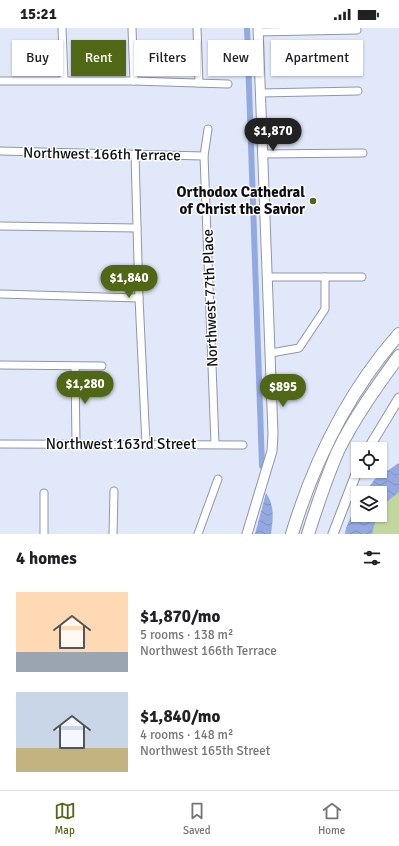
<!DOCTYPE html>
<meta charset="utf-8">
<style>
body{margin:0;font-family:Signika,sans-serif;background:#f2f2f2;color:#202124;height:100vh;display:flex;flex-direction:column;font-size:15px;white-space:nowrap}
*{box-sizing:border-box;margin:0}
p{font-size:13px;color:#757577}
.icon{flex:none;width:22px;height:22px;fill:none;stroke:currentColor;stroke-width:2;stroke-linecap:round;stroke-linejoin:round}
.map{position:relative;height:506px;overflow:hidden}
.details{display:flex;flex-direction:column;background:#fff;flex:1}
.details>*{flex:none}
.guide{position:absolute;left:12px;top:12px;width:375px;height:36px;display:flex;gap:8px}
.tools{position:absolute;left:351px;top:414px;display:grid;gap:8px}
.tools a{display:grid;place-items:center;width:36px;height:36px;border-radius:0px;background:#fff;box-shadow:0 1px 3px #0004;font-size:20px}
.price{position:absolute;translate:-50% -34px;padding:0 9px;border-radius:14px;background:#506716;color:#fff;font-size:13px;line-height:26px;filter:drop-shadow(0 1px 2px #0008)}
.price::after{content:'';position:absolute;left:50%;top:24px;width:12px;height:9px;margin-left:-6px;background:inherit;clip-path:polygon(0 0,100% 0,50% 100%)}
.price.selected{background:#222;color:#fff}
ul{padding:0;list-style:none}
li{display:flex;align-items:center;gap:12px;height:100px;padding:0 16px}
li span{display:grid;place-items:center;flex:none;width:112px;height:80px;border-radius:0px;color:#555}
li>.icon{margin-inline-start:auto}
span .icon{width:48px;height:48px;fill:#fffc;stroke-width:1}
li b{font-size:17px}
h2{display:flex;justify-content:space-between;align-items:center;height:48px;padding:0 16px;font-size:17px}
.pill{padding:0 14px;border-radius:0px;background:#fff;box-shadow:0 1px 3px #0004;font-size:14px;line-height:36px}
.pill.selected{background:#506716;color:#fff}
.status{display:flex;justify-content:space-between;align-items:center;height:28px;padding:0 20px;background:#fff;direction:ltr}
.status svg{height:11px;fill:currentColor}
.menu{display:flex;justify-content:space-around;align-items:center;height:56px;border-top:1px solid #e0e0e0;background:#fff;font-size:11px;color:#757577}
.menu a{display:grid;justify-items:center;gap:2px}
.menu .selected{color:#506716}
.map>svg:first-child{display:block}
.green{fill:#c2d7a0}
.water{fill:url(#water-waves)}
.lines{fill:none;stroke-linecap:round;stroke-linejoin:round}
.canal{stroke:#93a9e2;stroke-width:6}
.street-casing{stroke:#9096a7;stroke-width:9}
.secondary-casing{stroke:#9096a7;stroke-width:11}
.highway-casing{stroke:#9096a7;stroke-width:14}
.street{stroke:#fff;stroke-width:7}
.secondary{stroke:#fff;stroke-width:9}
.highway{stroke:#fff;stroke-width:12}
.poi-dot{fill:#506716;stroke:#fff;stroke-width:1.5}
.labels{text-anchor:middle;stroke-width:3;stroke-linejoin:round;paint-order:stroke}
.street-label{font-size:15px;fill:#0c0e14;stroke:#fff}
.poi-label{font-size:15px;font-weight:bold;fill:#0c0e14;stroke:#fff;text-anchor:end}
</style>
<div class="status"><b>15:21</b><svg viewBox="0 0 49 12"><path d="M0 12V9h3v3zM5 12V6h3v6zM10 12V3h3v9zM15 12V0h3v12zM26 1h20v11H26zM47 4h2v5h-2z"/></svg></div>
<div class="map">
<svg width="399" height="506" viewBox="0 0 399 506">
<defs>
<pattern id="water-waves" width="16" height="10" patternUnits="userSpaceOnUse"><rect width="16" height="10" fill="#93a9e2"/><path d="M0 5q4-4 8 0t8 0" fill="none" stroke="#7e90c1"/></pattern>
</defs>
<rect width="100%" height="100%" fill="#e1e8fa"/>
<path class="green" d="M399,461V506H370L374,487H380V476Z"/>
<g class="water">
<path d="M399,435V464L380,479V465H364L375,451Z"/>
<path d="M266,465C275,478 273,491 271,506H255Z"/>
<path d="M358,472V487H377L372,506H345L346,500Z"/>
</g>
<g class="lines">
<path class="canal" d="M247,0L262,438"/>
<g class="street-casing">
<g id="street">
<path d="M62,0L64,52"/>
<path d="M132,0L134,53"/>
<path d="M197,0L199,55"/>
<path d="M258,4L357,2"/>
<path d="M0,53H134L228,56"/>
<path d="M260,65L358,63"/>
<path d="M208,101L204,128L215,416"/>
<path d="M0,123L204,128"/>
<path d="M135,126L139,270L146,416"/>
<path d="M262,126L363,125"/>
<path d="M0,198L137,200"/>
<path d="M268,249H362"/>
<path d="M0,266L139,270"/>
<path d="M271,325L299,320L325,281V249"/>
<path d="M0,337L102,338"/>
<path d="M75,339L76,416"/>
<path d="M0,416L243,417"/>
<path d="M44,506V465"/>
<path d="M113,506L114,463"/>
<path d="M198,506L218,451"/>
</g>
</g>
<g class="secondary-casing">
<g id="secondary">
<path d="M368,421L399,370"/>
<path d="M247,506L272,423L273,406L258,0"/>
<path d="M333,506L358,441"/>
</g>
</g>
<g class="highway-casing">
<g id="highway">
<path d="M292,506C314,433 349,363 399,306"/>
<path d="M308,506C317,478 326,450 338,423C354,390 377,358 399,328"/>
</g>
</g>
<use href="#street" class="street"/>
<use href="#secondary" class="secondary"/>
<use href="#highway" class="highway"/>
</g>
<circle class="poi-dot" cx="313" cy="173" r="4"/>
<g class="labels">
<g class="street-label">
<text transform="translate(102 126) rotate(1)" y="5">Northwest 166th Terrace</text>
<text transform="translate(210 270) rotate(-92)" y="5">Northwest 77th Place</text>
<text x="121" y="421">Northwest 163rd Street</text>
</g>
<g class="poi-label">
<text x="305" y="169">Orthodox Cathedral<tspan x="305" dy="17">of Christ the Savior</tspan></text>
</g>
</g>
</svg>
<div class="tools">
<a><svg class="icon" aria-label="locate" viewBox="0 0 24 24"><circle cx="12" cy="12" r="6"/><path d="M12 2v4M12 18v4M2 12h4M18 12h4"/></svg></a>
<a><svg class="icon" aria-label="layers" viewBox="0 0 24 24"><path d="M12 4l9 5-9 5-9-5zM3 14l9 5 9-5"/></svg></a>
</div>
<b class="price selected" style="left:273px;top:124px">$1,870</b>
<b class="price" style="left:129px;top:271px">$1,840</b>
<b class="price" style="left:85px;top:377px">$1,280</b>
<b class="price" style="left:283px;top:380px">$895</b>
<div class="guide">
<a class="pill">Buy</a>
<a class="pill selected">Rent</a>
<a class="pill">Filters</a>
<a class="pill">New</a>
<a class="pill">Apartment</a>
</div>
</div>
<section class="details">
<h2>4 homes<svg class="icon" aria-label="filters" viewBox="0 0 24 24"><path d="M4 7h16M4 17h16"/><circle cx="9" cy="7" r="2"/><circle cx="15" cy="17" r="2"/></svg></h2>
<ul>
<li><span style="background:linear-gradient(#ffd9b3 75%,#9aa5b1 0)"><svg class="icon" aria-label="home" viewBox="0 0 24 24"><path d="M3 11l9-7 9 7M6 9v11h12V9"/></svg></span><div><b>$1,870/mo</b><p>5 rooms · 138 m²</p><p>Northwest 166th Terrace</p></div></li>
<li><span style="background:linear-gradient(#c9d6e8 70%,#c2b280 0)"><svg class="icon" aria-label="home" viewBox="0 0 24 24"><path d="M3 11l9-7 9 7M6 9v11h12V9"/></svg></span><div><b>$1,840/mo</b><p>4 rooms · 148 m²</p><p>Northwest 165th Street</p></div></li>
</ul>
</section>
<nav class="menu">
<a class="selected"><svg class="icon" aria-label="map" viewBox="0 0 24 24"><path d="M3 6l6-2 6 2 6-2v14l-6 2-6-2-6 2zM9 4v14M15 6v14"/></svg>Map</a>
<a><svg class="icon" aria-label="saved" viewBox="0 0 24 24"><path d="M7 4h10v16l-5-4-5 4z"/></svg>Saved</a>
<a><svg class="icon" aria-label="home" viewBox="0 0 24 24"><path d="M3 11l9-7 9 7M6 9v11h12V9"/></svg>Home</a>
</nav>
